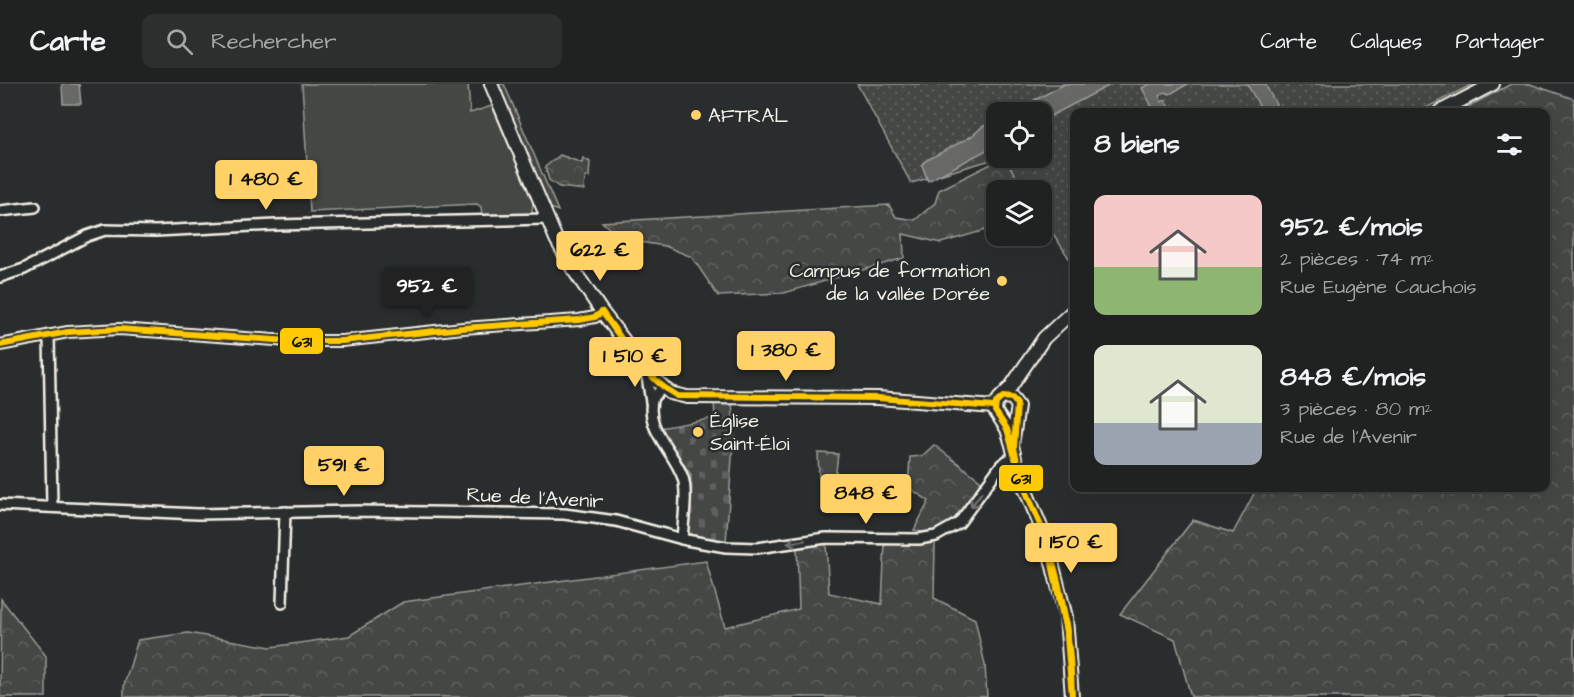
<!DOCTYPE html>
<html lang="fr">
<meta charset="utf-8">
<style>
body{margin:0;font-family:"Architects Daughter",sans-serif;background:#2d2f2f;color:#f1f3f6;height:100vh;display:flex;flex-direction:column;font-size:22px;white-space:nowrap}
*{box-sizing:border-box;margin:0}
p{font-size:20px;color:#a2a4a5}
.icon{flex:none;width:33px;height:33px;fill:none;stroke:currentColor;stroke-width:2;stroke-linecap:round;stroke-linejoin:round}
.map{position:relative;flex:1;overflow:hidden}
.drawer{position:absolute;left:1070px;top:24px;width:480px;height:384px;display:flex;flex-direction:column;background:#202222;border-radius:12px;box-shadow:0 6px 24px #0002,0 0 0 2px #3d3f40}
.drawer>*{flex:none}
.fabs{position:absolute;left:986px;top:18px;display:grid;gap:12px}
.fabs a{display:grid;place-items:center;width:66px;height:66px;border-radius:12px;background:#202222;box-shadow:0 6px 24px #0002,0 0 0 2px #3d3f40;font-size:30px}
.price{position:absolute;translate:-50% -51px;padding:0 14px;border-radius:6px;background:#ffd166;color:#111;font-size:20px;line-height:39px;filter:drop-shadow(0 2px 3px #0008)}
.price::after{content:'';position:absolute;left:50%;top:36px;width:18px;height:14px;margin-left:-9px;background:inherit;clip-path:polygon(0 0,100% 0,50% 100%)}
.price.on{background:#222;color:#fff}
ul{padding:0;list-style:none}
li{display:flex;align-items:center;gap:18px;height:150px;padding:0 24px}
li span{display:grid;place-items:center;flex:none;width:168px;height:120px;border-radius:12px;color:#555}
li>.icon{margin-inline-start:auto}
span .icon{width:72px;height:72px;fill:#fffc;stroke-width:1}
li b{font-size:26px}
h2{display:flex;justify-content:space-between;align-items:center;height:72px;padding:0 24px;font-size:26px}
header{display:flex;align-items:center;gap:36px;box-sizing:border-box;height:84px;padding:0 30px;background:#202222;border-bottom:2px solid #3d3f40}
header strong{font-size:28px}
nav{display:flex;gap:33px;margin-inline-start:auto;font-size:21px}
.search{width:420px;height:54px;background:#2d2f2f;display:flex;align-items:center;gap:15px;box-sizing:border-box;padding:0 21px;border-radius:12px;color:#a2a4a5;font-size:22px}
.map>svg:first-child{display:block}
.grass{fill:#444645;stroke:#9c9c96;stroke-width:1.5}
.forest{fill:url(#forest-crowns);stroke:#9c9c96;stroke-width:1.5}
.cemetery{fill:url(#cemetery-stones);stroke:#9c9c96;stroke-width:1.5}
.park{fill:url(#park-dots);stroke:#9c9c96;stroke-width:1.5}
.water{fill:#676866;stroke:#9f9f9a;stroke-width:1.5}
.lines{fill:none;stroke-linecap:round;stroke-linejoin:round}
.minor-casing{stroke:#f4f1e8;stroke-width:14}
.tertiary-casing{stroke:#f4f1e8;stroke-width:16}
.minor{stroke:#2a2d2e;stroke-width:9}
.tertiary{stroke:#2a2d2e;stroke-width:12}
.bus-1-casing{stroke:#2a2d2e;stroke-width:10}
.bus-1{stroke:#ffc904;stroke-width:6}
.oneway{stroke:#71726f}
.poi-dot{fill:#ffd166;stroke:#2a2d2e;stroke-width:2}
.labels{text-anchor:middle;stroke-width:5;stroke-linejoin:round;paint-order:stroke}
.poi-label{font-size:20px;fill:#f4f1e8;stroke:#2a2d2e;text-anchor:start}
.street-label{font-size:20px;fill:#f4f1e8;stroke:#2a2d2e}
.line-badge{stroke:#2a2d2e;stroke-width:2}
.pale-badge-label{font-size:16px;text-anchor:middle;font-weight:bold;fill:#111}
</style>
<header>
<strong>Carte</strong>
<div class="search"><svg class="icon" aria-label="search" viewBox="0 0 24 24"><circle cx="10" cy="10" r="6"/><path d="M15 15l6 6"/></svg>Rechercher</div>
<nav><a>Carte</a><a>Calques</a><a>Partager</a></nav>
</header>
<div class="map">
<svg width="1574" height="613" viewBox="0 0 1574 613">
<defs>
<pattern id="forest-crowns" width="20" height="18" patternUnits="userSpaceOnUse" patternTransform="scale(1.5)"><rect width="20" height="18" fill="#444645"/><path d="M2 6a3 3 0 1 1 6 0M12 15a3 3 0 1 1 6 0" fill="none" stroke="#606160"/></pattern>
<pattern id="cemetery-stones" width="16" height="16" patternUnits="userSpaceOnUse" patternTransform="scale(1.5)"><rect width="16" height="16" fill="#444645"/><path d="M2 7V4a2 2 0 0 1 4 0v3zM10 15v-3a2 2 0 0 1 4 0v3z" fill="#606160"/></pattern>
<pattern id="park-dots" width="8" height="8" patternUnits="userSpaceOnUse" patternTransform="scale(1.5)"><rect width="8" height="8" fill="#444645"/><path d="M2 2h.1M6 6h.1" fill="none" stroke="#606160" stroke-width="1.8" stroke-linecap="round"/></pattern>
</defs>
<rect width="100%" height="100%" fill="#2a2d2e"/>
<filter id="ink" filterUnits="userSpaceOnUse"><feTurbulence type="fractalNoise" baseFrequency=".0167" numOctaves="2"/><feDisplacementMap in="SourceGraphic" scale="12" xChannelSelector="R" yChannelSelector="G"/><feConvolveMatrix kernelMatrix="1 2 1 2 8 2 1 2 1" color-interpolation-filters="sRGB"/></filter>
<g filter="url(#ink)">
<g class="grass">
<path d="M302,0H468L470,29L492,22L533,118L532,128L530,130L482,131L481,123L477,120L310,128Z"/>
<path d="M497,0H504L558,127L550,124Z"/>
</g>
<g class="forest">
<path d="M1511,0H1530L1574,15V613H1191L1175,555L1120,530L1193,436L1233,449L1257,404H1545V28H1458Z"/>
<path d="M560,71L582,79L583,74L590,78L589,93H585L584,106L559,103L549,96L545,83Z"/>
<path d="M1003,74H1041V106H996V143L941,159L903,150L904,174L784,209L718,212L692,173L665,162L621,155L602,138L889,121L896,133L915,136L935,119L939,106Z"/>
<path d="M934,361L985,400L955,438L929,450L914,446L929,417L908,403L910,373L922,372Z"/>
<path d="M818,369L838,370L834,404L819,393Z"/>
<path d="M885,458L935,459L934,514L975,535L985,581L987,613H124V601L138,556L188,549L271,563L349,552L403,518L706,477L725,543L799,525L797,462L826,460L829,509L882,520Z"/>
<path d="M1,515L46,572V613H0Z"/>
</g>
<path class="cemetery" d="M714,317H732L734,346L726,458L690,452L688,449L691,391L660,344L715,334Z"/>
<path class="park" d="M857,0H1473L1418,28H1074V182L1041,131V106H1025L1004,74H1041V28H996V74H998L911,99Z"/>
<g class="water">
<path d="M62,0H79L81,20H63Z"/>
<path d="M1065,0H1112L1041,37V28H1012Z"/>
<path d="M1150,0H1188L1170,10L1165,8L1159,12L1162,18L1165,16L1172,28H1155L1142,4Z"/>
<path d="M1247,0H1265L1280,28H1263Z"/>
<path d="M996,36V61L928,97L922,81L925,77L972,52L982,43Z"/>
</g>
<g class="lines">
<g class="minor-casing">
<g id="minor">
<path d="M0,127L35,123"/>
<path d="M0,193L24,185L87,152L105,146L156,147L275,141L548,135"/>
<path d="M49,251L52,423"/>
<path d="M0,261L68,248L119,245L289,257H342L463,244L579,236L595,233L602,228"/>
<path d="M646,286L651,318"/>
<path d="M663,304L653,313C643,344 674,367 683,394C688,409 683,438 682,455"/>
<path d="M0,421L198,430L357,427L564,430L616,437L686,456L726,463L757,464L826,454L919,455L936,452L959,439L1001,381L1008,376L1014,375"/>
<path d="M282,519L285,428"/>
</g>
</g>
<g class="tertiary-casing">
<g id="tertiary">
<path d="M491,0L556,155L573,185L602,228L652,293L670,309L687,313L878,314L994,323"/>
<path d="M1439,28L1493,0"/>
<path d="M999,315L1010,304L1044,254L1074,226"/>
<path d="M1012,361L1018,322L1012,314L1003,313L996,319L995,327L1007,345L1012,361L1018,388L1046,455L1066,533L1072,613"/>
</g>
</g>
<use href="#minor" class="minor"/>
<use href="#tertiary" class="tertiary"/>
<g class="bus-1-casing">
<g id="bus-1">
<path d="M602,228C624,257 645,294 677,312L878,314L994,323"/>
<path d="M0,261L68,248L119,245L289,257H342L463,244L579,236L595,233L602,228"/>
<path d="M1003,313L1012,314L1017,320L1014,364L1021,395L1007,345L995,327L996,319Z"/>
<path d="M1021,395L1044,450"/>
<path d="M1021,395L1044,450"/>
<path d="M1049,465C1064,513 1071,563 1072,613L1067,553Z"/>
</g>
</g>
<use href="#bus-1" class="bus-1"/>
</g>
<defs><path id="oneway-shaft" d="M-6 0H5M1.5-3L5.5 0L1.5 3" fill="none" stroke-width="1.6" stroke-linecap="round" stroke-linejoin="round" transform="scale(1.5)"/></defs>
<g class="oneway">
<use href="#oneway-shaft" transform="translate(976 416) rotate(126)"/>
<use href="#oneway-shaft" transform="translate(796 458) rotate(170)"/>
</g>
</g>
<g class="poi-dot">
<circle cx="696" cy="31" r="6"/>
<circle cx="1002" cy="197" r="6"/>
<circle cx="698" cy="348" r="6"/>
</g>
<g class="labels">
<g class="poi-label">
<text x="708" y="38">AFTRAL</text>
<text x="990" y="193" text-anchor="end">Campus de formation<tspan x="990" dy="23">de la vallée Dorée</tspan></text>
<text x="710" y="343">Église<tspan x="710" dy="23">Saint-Éloi</tspan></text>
</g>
<g class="street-label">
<text transform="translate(535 413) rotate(3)" y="7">Rue de l'Avenir</text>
</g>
</g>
<g class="line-badge">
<rect x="279" y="243" width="45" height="28" rx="6" fill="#ffc904"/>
<rect x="998" y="380" width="46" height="28" rx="6" fill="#ffc904"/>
</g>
<g class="pale-badge-label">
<text x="302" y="263">631</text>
<text x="1021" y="400">631</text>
</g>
</svg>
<div class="fabs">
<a><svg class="icon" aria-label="locate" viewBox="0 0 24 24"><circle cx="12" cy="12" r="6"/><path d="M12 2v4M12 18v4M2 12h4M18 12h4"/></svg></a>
<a><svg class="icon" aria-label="layers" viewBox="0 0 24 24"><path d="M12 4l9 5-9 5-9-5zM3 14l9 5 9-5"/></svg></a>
</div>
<b class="price" style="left:266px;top:127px">1 480 €</b>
<b class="price" style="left:600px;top:198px">622 €</b>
<b class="price on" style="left:427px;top:234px">952 €</b>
<b class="price" style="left:786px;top:298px">1 380 €</b>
<b class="price" style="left:635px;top:304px">1 510 €</b>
<b class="price" style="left:344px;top:413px">591 €</b>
<b class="price" style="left:866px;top:441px">848 €</b>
<b class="price" style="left:1071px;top:490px">1 150 €</b>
<section class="drawer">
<h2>8 biens<svg class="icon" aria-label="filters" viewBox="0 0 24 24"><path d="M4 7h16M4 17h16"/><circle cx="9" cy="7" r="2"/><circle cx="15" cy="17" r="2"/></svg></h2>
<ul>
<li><span style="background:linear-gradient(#f6c9c9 60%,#8fb573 0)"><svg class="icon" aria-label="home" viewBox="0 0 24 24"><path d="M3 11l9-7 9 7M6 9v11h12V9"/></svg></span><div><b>952 €/mois</b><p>2 pièces · 74 m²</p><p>Rue Eugène Cauchois</p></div></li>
<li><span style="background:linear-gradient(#dfe7d0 65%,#9aa5b1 0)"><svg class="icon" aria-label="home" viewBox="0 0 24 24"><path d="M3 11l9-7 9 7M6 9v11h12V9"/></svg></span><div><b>848 €/mois</b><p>3 pièces · 80 m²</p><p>Rue de l'Avenir</p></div></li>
</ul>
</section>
</div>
